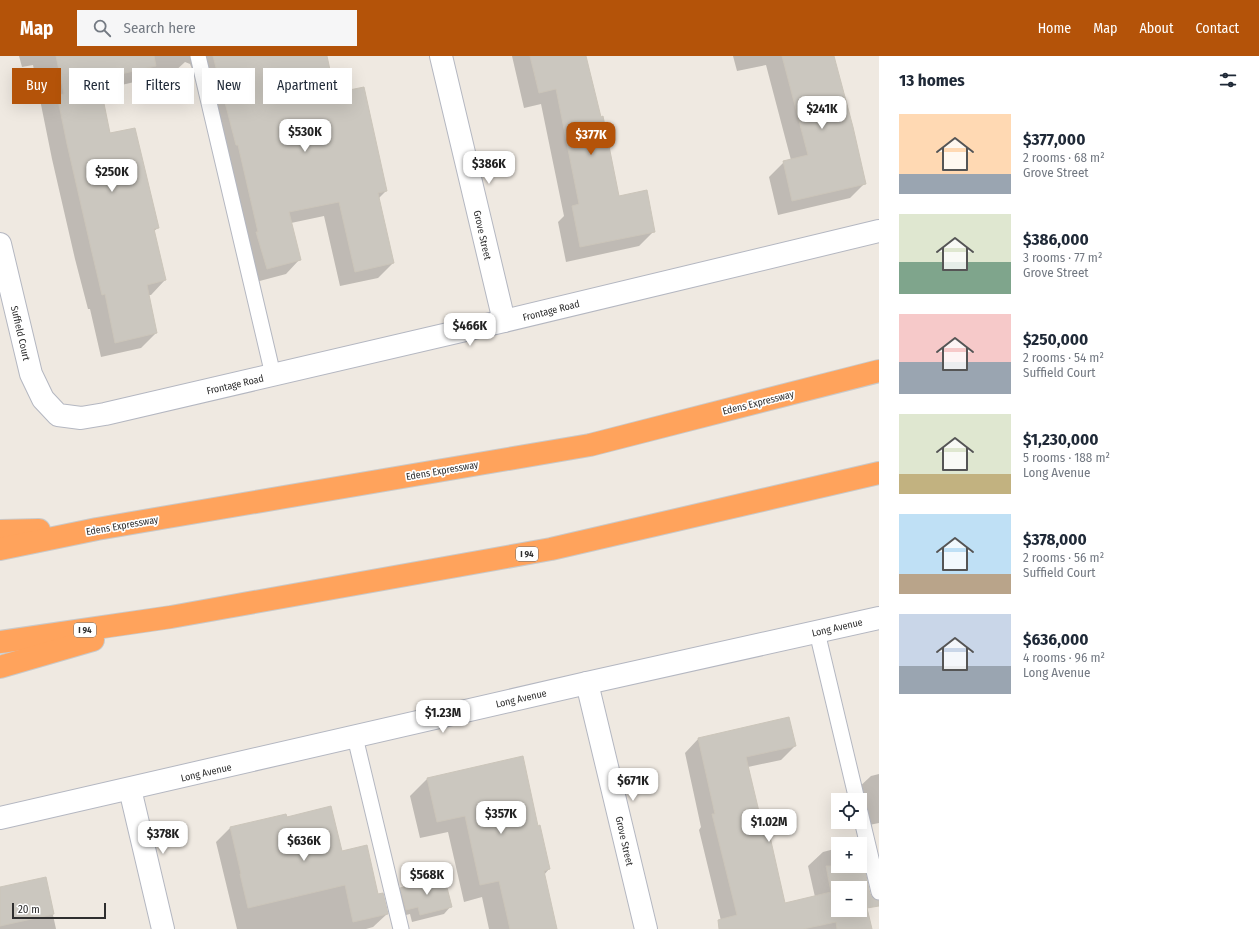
<!DOCTYPE html>
<meta charset="utf-8">
<style>
body{margin:0;font-family:"Fira Sans Condensed",sans-serif;background:#f6f6f7;color:#1f2937;height:100vh;display:flex;flex-direction:column;font-size:15px;white-space:nowrap}
*{box-sizing:border-box;margin:0}
p{font-size:13px;color:#747a83}
.icon{flex:none;width:22px;height:22px;fill:none;stroke:currentColor;stroke-width:2;stroke-linecap:round;stroke-linejoin:round}
.map{position:relative;flex:1;overflow:hidden}
.drawer{display:flex;flex-direction:column;background:#fff;width:380px}
.drawer>*{flex:none}
.hud{position:absolute;left:12px;top:12px;width:380px;height:36px;display:flex;gap:8px}
.tools{position:absolute;left:831px;top:737px;display:grid;gap:8px}
.tools a{display:grid;place-items:center;width:36px;height:36px;border-radius:0px;background:#fff;box-shadow:0 4px 16px #0002;font-size:20px}
.scale{position:absolute;left:12px;bottom:10px;width:94px;box-sizing:border-box;padding-left:4px;border:2px solid #2e2e2e;border-top:0;font-size:11px;line-height:14px;white-space:nowrap;color:#2e2e2e;-webkit-text-stroke:3px #fff;paint-order:stroke}
.price{position:absolute;translate:-50% -34px;padding:0 9px;border-radius:8px;background:#fff;color:#222;font-size:13px;line-height:26px;filter:drop-shadow(0 1px 2px #0008)}
.price::after{content:'';position:absolute;left:50%;top:24px;width:12px;height:9px;margin-left:-6px;background:inherit;clip-path:polygon(0 0,100% 0,50% 100%)}
.price.selected{background:#b45309;color:#fff}
ul{padding:0;list-style:none}
li{display:flex;align-items:center;gap:12px;height:100px;padding:0 20px}
li span{display:grid;place-items:center;flex:none;width:112px;height:80px;border-radius:0px;color:#555}
li>.icon{margin-inline-start:auto}
span .icon{width:48px;height:48px;fill:#fffc;stroke-width:1}
li b{font-size:17px}
h2{display:flex;justify-content:space-between;align-items:center;height:48px;padding:0 20px;font-size:17px}
.tag{padding:0 14px;border-radius:0px;background:#fff;box-shadow:0 4px 16px #0002;font-size:14px;line-height:36px}
.tag.selected{background:#b45309;color:#fff}
header{display:flex;align-items:center;gap:24px;box-sizing:border-box;height:56px;padding:0 20px;background:#b45309;color:#fff}
header strong{font-size:19px}
nav{display:flex;gap:22px;margin-inline-start:auto;font-size:14px}
.search{width:280px;height:36px;background:#f6f6f7;display:flex;align-items:center;gap:10px;box-sizing:border-box;padding:0 14px;border-radius:0px;color:#747a83;font-size:15px}
main{display:flex;flex:1;min-height:0}
.map>svg:first-child{display:block}
.shadow{fill:#0003;fill-rule:evenodd}
.building{fill:#cbc7bf;stroke:#cbc5ba;fill-rule:evenodd}
.lines{fill:none;stroke-linecap:round;stroke-linejoin:round}
.service-casing{stroke:#b4b7c1;stroke-width:17}
.minor-casing{stroke:#b4b7c1;stroke-width:24}
.tertiary-casing{stroke:#b4b7c1;stroke-width:24}
.motorway-casing{stroke:#c9c9c9;stroke-width:24}
.service{stroke:#fff;stroke-width:15}
.minor{stroke:#fff;stroke-width:22}
.tertiary{stroke:#fff;stroke-width:22}
.motorway{stroke:#ffa35c;stroke-width:22}
.labels{text-anchor:middle;stroke-width:3.5;stroke-linejoin:round;paint-order:stroke}
.shield{fill:#fff;stroke:#6d6d6d;stroke-width:1}
.shield-label{font-size:9px;font-weight:bold;fill:#2e2e2e}
.street-label{font-size:10px;fill:#2e2e2e;stroke:#fff}
</style>
<header>
<strong>Map</strong>
<div class="search"><svg class="icon" aria-label="search" viewBox="0 0 24 24"><circle cx="10" cy="10" r="6"/><path d="M15 15l6 6"/></svg>Search here</div>
<nav><a>Home</a><a>Map</a><a>About</a><a>Contact</a></nav>
</header>
<main>
<div class="map">
<svg width="879" height="873" viewBox="0 0 879 873">
<rect width="100%" height="100%" fill="#efe9e1"/>
<g class="shadow">
<path d="M19,0H326L334,39L386,135L378,143L393,207L378,222L340,230L324,160L291,167L300,203L286,218L252,227L198,12L192,13L190,8L185,6L173,17L100,34L110,79L158,172L154,175L165,224L151,239H148L156,277L141,292L101,301L90,253H88L75,203L52,103L33,9L22,11Z"/>
<path d="M512,0H573L618,141L654,175L639,190L566,206L558,166L564,160L541,48L524,52Z"/>
<path d="M733,0H831L865,127L850,142L778,159L769,121L784,106L791,104L766,9L737,15Z"/>
<path d="M699,682L795,690L781,704L748,711L760,765L784,848L815,841L808,810L823,796L838,792V810H857L871,873H723L699,774L701,771L685,697ZM838,832H860V854H838Z"/>
<path d="M879,718V767L864,770L856,734L871,720Z"/>
<path d="M427,723L538,771L549,813L544,819L556,873H489L482,841L464,846L448,776L420,782L410,740Z"/>
<path d="M285,759L286,762L341,796L378,839L387,858L373,871L366,873H237L216,786L230,772Z"/>
<path d="M45,822L56,873H0V832Z"/>
<path d="M401,833L451,850L444,858L412,866L410,858L398,861L394,840Z"/>
</g>
<g class="building">
<path d="M56,0H154L156,10L99,23L110,77L135,72L159,172L154,173L166,224L147,229L157,277L115,287L105,238L102,239L90,188L67,88L57,39L64,38Z"/>
<path d="M213,0H327L335,37L364,31L387,135L378,137L394,207L355,216L339,146L289,156L301,204L267,213L256,176H258L238,89H236Z"/>
<path d="M530,0H586L601,61L603,60L619,140L647,134L655,176L580,191L572,150L579,148L556,33L539,37Z"/>
<path d="M782,0H834L853,71L866,128L792,145L783,105L808,99Z"/>
<path d="M789,661L796,690L746,701L761,764L766,763L785,847L831,836L826,810H864L870,838L873,842L879,845V850L867,852L872,873H837L836,866L803,873H719L718,864L737,859L712,758H715L698,682ZM838,832H860V854H838Z"/>
<path d="M523,700L538,770L540,769L550,813L544,815L557,873H510L499,825L480,829L465,760L437,766L427,722Z"/>
<path d="M331,750L342,795L367,789L378,838L383,837L388,858L353,866L345,829L248,852L240,818H241L230,771L286,758L287,761Z"/>
<path d="M444,820L452,851L420,859L418,851L406,854L400,832Z"/>
<path d="M46,821L54,858L0,870V831Z"/>
</g>
<g class="lines">
<g class="service-casing">
<g id="service">
<path d="M198,0L273,319"/>
<path d="M817,576L857,744"/>
<path d="M355,681L401,873"/>
<path d="M860,756L879,836"/>
</g>
</g>
<g class="minor-casing">
<g id="minor">
<path d="M441,0L504,265"/>
<path d="M587,627L646,873"/>
<path d="M130,733L163,873"/>
<path d="M0,762L587,627L879,562"/>
</g>
</g>
<g class="tertiary-casing">
<path id="tertiary" d="M0,188L31,318L43,343L58,359L81,362L105,358L504,265L879,175"/>
</g>
<g class="motorway-casing">
<g id="motorway">
<path d="M0,475L39,474"/>
<path d="M0,493L97,473L590,389L879,315"/>
<path d="M0,586L171,561L551,493L879,417"/>
<path d="M0,611L93,584"/>
</g>
</g>
<use href="#service" class="service"/>
<use href="#minor" class="minor"/>
<use href="#tertiary" class="tertiary"/>
<use href="#motorway" class="motorway"/>
</g>
<g class="labels">
<g class="shield">
<rect x="516" y="491" width="22" height="14" rx="3"/>
<rect x="74" y="567" width="22" height="14" rx="3"/>
</g>
<g class="shield-label">
<text x="527" y="501">I 94</text>
<text x="85" y="577">I 94</text>
</g>
<g class="street-label">
<text transform="translate(483 179) rotate(77)" y="4">Grove Street</text>
<text transform="translate(551 254) rotate(-14)" y="4">Frontage Road</text>
<text transform="translate(21 277) rotate(77)" y="4">Suffield Court</text>
<text transform="translate(235 328) rotate(-13)" y="4">Frontage Road</text>
<text transform="translate(758 346) rotate(-14)" y="4">Edens Expressway</text>
<text transform="translate(442 414) rotate(-10)" y="4">Edens Expressway</text>
<text transform="translate(122 469) rotate(-10)" y="4">Edens Expressway</text>
<text transform="translate(837 571) rotate(-13)" y="4">Long Avenue</text>
<text transform="translate(521 642) rotate(-13)" y="4">Long Avenue</text>
<text transform="translate(206 716) rotate(-13)" y="4">Long Avenue</text>
<text transform="translate(625 785) rotate(77)" y="4">Grove Street</text>
</g>
</g>
</svg>
<div class="tools">
<a><svg class="icon" aria-label="locate" viewBox="0 0 24 24"><circle cx="12" cy="12" r="6"/><path d="M12 2v4M12 18v4M2 12h4M18 12h4"/></svg></a>
<a>+</a>
<a>−</a>
</div>
<div class="scale">20 m</div>
<b class="price" style="left:822px;top:74px">$241K</b>
<b class="price" style="left:305px;top:97px">$530K</b>
<b class="price selected" style="left:591px;top:100px">$377K</b>
<b class="price" style="left:489px;top:129px">$386K</b>
<b class="price" style="left:112px;top:137px">$250K</b>
<b class="price" style="left:470px;top:291px">$466K</b>
<b class="price" style="left:443px;top:678px">$1.23M</b>
<b class="price" style="left:633px;top:746px">$671K</b>
<b class="price" style="left:501px;top:779px">$357K</b>
<b class="price" style="left:769px;top:787px">$1.02M</b>
<b class="price" style="left:163px;top:799px">$378K</b>
<b class="price" style="left:304px;top:806px">$636K</b>
<b class="price" style="left:427px;top:840px">$568K</b>
<div class="hud">
<a class="tag selected">Buy</a>
<a class="tag">Rent</a>
<a class="tag">Filters</a>
<a class="tag">New</a>
<a class="tag">Apartment</a>
</div>
</div>
<section class="drawer">
<h2>13 homes<svg class="icon" aria-label="filters" viewBox="0 0 24 24"><path d="M4 7h16M4 17h16"/><circle cx="9" cy="7" r="2"/><circle cx="15" cy="17" r="2"/></svg></h2>
<ul>
<li><span style="background:linear-gradient(#ffd9b3 75%,#9aa5b1 0)"><svg class="icon" aria-label="home" viewBox="0 0 24 24"><path d="M3 11l9-7 9 7M6 9v11h12V9"/></svg></span><div><b>$377,000</b><p>2 rooms · 68 m²</p><p>Grove Street</p></div></li>
<li><span style="background:linear-gradient(#dfe7d0 60%,#7fa58c 0)"><svg class="icon" aria-label="home" viewBox="0 0 24 24"><path d="M3 11l9-7 9 7M6 9v11h12V9"/></svg></span><div><b>$386,000</b><p>3 rooms · 77 m²</p><p>Grove Street</p></div></li>
<li><span style="background:linear-gradient(#f6c9c9 60%,#9aa5b1 0)"><svg class="icon" aria-label="home" viewBox="0 0 24 24"><path d="M3 11l9-7 9 7M6 9v11h12V9"/></svg></span><div><b>$250,000</b><p>2 rooms · 54 m²</p><p>Suffield Court</p></div></li>
<li><span style="background:linear-gradient(#dfe7d0 75%,#c2b280 0)"><svg class="icon" aria-label="home" viewBox="0 0 24 24"><path d="M3 11l9-7 9 7M6 9v11h12V9"/></svg></span><div><b>$1,230,000</b><p>5 rooms · 188 m²</p><p>Long Avenue</p></div></li>
<li><span style="background:linear-gradient(#bfe0f5 75%,#b9a48a 0)"><svg class="icon" aria-label="home" viewBox="0 0 24 24"><path d="M3 11l9-7 9 7M6 9v11h12V9"/></svg></span><div><b>$378,000</b><p>2 rooms · 56 m²</p><p>Suffield Court</p></div></li>
<li><span style="background:linear-gradient(#c9d6e8 65%,#9aa5b1 0)"><svg class="icon" aria-label="home" viewBox="0 0 24 24"><path d="M3 11l9-7 9 7M6 9v11h12V9"/></svg></span><div><b>$636,000</b><p>4 rooms · 96 m²</p><p>Long Avenue</p></div></li>
</ul>
</section>
</main>
